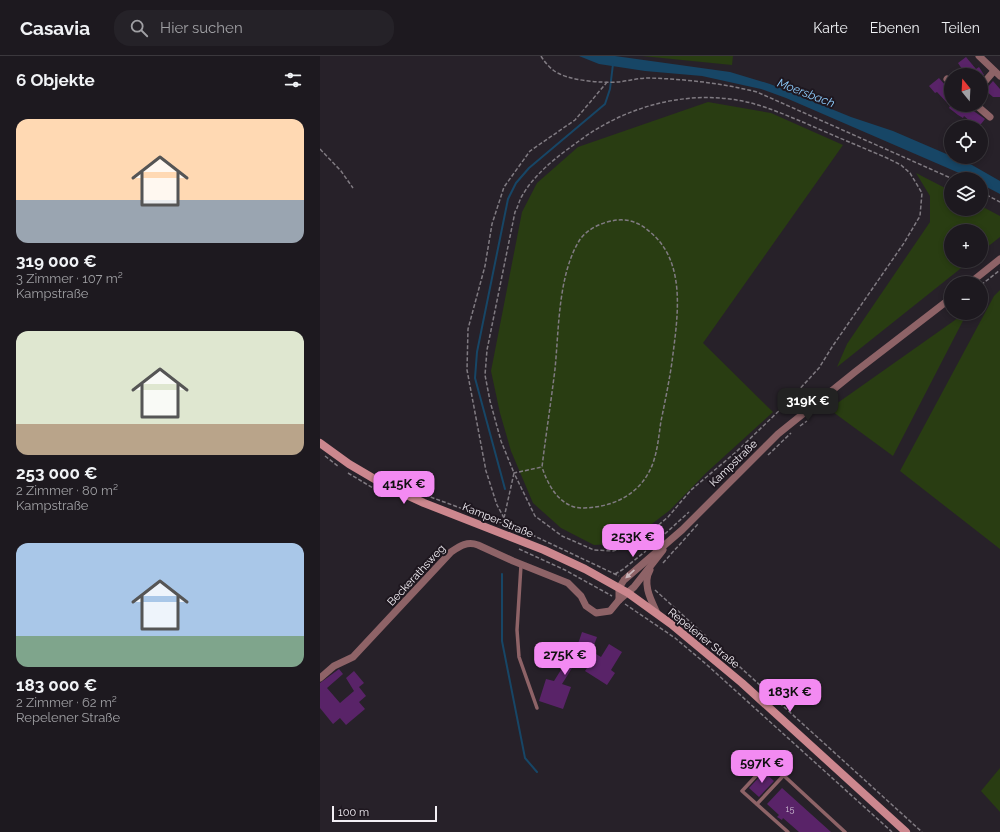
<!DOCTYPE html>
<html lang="de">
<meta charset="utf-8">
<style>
body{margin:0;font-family:Raleway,sans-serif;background:#252228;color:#f1f3f6;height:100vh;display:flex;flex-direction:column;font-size:15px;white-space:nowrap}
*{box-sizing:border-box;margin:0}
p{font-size:13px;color:#a0a0a4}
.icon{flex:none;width:22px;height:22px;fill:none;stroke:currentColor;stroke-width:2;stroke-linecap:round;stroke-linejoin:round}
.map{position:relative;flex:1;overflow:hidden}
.panel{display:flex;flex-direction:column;background:#1d191f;width:320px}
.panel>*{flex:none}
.needle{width:26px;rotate:342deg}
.fabs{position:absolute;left:624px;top:12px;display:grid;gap:8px}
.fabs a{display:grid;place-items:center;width:44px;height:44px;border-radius:50%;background:#1d191f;box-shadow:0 2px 6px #0003,0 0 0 1px #3b383d;font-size:20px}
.scale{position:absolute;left:12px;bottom:10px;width:105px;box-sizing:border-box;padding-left:4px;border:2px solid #f3eff5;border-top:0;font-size:11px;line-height:14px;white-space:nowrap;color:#f3eff5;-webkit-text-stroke:3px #1e171f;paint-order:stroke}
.price{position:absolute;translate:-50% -34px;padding:0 9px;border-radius:8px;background:#f38af2;color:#111;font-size:13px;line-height:26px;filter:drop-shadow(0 1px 2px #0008)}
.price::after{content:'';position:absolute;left:50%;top:24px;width:12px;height:9px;margin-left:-6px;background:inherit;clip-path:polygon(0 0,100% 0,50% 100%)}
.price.current{background:#222;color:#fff}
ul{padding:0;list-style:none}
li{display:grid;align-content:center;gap:8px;height:212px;padding:0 16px}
li span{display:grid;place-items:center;height:124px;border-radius:12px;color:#555}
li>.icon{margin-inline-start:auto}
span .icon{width:72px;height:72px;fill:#fffc;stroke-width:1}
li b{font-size:17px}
h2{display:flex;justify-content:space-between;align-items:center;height:48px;padding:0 16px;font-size:17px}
header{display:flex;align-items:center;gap:24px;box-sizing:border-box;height:56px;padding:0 20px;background:#1d191f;border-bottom:1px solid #3b383d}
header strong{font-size:19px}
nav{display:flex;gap:22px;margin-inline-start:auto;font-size:14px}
.search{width:280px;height:36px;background:#252228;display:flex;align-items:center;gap:10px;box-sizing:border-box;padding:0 14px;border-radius:16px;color:#a0a0a4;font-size:15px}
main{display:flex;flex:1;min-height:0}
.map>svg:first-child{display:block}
.green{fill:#293d12}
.water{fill:#174666}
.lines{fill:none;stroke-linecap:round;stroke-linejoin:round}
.stream{stroke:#174666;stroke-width:2}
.building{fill:#592368}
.path{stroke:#807b82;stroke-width:1.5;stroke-dasharray:4 2;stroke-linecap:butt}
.lane{stroke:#8e6367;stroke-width:3.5}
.street{stroke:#8e6367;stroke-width:7}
.secondary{stroke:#cc878e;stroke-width:8}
.oneway{fill:#cbb7bc}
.labels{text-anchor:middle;stroke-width:4;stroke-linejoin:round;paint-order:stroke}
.number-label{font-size:9px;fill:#ccbcd2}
.street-label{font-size:11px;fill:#f3eff5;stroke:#1e171f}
.water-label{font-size:12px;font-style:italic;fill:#8dcbfb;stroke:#1e171f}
</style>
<header>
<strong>Casavia</strong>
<div class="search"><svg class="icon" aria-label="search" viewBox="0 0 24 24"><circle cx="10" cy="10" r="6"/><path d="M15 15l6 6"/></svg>Hier suchen</div>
<nav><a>Karte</a><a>Ebenen</a><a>Teilen</a></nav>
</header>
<main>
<section class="panel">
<h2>6 Objekte<svg class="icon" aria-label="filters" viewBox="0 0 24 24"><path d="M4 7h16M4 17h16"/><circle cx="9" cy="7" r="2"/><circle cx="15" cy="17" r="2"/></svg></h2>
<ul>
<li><span style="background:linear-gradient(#ffd9b3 65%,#9aa5b1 0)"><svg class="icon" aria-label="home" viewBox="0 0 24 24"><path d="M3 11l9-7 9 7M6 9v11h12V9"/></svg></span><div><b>319 000 €</b><p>3 Zimmer · 107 m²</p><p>Kampstraße</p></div></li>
<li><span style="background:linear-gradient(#dfe7d0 75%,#b9a48a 0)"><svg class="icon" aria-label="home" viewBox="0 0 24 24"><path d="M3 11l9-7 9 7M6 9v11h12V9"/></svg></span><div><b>253 000 €</b><p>2 Zimmer · 80 m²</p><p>Kampstraße</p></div></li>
<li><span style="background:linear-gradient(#a9c7e8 75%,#7fa58c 0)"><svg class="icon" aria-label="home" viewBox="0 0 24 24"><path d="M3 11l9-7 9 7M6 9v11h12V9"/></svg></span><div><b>183 000 €</b><p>2 Zimmer · 62 m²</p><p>Repelener Straße</p></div></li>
</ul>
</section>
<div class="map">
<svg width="680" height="776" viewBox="0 0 680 776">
<rect width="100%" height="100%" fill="#272129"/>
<g class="green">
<path d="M322,0H413L412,9Z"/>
<path d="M388,46L451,57L523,89L383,287L453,356L386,417L350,454L307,487L274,489L241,472L213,447L191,395L180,357L171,315L202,156L217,127L258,91Z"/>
<path d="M596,117L631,135V153H661V150L680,160V181L661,196V175H631V205H650L517,311L527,288L610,166V140Z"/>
<path d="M680,234V493L580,415L674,240Z"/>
<path d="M645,257H647L573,400L509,353Z"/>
<path d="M680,712V756L661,735Z"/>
</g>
<path class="water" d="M259,0H295L410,16L450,28L531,61L573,75L652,109L680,125V138L661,128V123H653L466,42L441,33L382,20L325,15L279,8Z"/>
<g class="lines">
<g class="stream">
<path d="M185,433L155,322L157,296L188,143L196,127L209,112L285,48L290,33L293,8"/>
<path d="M182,518V585L205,702L217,716"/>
</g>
</g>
<g class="building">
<path d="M646,1L656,13L659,11L664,19H646L638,7Z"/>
<path d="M619,22L631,36V49H645L665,63L661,68L657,71L644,60L643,62L638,59L629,52L630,50L617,36L615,37L609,30Z"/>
<path d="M673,25L680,33V41H673L665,34Z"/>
<path d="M262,576L277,581L274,589L269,588L263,597L262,596L242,628L251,631L243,653L219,645L226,623L234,625L259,585Z"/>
<path d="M289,588L302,596L291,614L295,617L287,629L265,615L276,598L281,601Z"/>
<path d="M19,613L23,618L7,632L20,647L34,635L26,622L34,615L44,627L39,631L46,640L39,646L45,653L26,669L20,662L13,668L0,652V627Z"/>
<path d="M444,716L454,725L439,741L429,732Z"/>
<path d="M462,732L511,776H479L463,762L462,764L457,761L459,759L447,748Z"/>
</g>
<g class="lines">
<g class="path">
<path d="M221,0C224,5 228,10 233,14C247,25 281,27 298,26C308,25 318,22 328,22C365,23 401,27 437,36L633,123"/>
<path d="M0,93L21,115L33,132"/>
<path d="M661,136L680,146"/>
<path d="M639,227L643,224"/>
<path d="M661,229L680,214"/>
<path d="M480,370L487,365"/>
<path d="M448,399L471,377"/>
<path d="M5,400L19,411"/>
<path d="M28,417L53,432"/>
<path d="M105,439L206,476L299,520"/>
<path d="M184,462L194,417L181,385L170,345L165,319L167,294L195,156C198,151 199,145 202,140C215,117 238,100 259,85C307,49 372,32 431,47C450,52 468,60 485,67C512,79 539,90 567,102L581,109L590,117L602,137L600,160L584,187L512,291L499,312L464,350L416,396L371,434L348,461L321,484L308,491L293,495L274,494L242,480L215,460L194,417L222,411C226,378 231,346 235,313C239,273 238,220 259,185C266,173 284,165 298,164C311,163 321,168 330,176C368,207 357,264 352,306C349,326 345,346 341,365C339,378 338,391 334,404C324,436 296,451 264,452C241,453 228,430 222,411"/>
<path d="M184,462L177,449L166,415L147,314L148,273L165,210L172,168L184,131L210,95L255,64L288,25"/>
<path d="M336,486L369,456"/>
<path d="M199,493L245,514L292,540"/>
<path d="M343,507L378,468"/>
<path d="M295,518L302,514L326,495"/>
<path d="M335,534L602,776"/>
<path d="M305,548L355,582L386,608L572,776"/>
</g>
<g class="lane">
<path d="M201,509L197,574L199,601L217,652"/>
<path d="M437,748L464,719"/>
<path d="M468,776L422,735L449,706L525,776"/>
</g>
<g class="street">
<path d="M659,0L680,20"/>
<path d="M627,23L631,26"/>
<path d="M661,30L674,15"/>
<path d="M656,49L670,61"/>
<path d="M650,227L680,203"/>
<path d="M330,514C322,528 331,544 337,557"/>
<path d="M299,544V532L304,524L362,474L458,378L535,316L631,242"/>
<path d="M0,622L14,610L33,601L131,496C140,490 147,485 158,489L193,505L248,527L261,540L266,550L276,557L290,555L299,544L314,531L343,494"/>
</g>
<path class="secondary" d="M0,387L29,408L63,428L104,447L224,494L265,513L308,537L351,568L422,627L586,776"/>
</g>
<defs><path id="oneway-solid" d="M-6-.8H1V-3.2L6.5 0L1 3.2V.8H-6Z"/></defs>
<use class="oneway" href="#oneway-solid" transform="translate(310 518) rotate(137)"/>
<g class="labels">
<g class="number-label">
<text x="470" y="756">15</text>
</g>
<g class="street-label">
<text transform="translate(413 407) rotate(-44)" y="4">Kampstraße</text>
<text transform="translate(178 464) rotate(22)" y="4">Kamper Straße</text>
<text transform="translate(96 519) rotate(-47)" y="4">Beckerathsweg</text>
<text transform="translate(384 582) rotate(39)" y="4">Repelener Straße</text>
</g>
<g class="water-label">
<text transform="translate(486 37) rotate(21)" y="4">Moersbach</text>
</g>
</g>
</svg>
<div class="fabs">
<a><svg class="needle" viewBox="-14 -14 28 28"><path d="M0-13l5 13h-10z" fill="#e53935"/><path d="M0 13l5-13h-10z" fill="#a0a0a4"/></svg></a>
<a><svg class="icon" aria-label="locate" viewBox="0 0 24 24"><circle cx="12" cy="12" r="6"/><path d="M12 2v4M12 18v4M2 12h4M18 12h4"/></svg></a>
<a><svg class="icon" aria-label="layers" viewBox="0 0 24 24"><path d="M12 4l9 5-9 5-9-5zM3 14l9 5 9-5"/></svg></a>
<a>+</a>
<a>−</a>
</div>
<div class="scale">100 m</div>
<b class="price current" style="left:488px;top:366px">319K €</b>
<b class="price" style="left:84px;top:449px">415K €</b>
<b class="price" style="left:313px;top:502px">253K €</b>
<b class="price" style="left:245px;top:620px">275K €</b>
<b class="price" style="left:470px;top:657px">183K €</b>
<b class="price" style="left:442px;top:728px">597K €</b>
</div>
</main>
